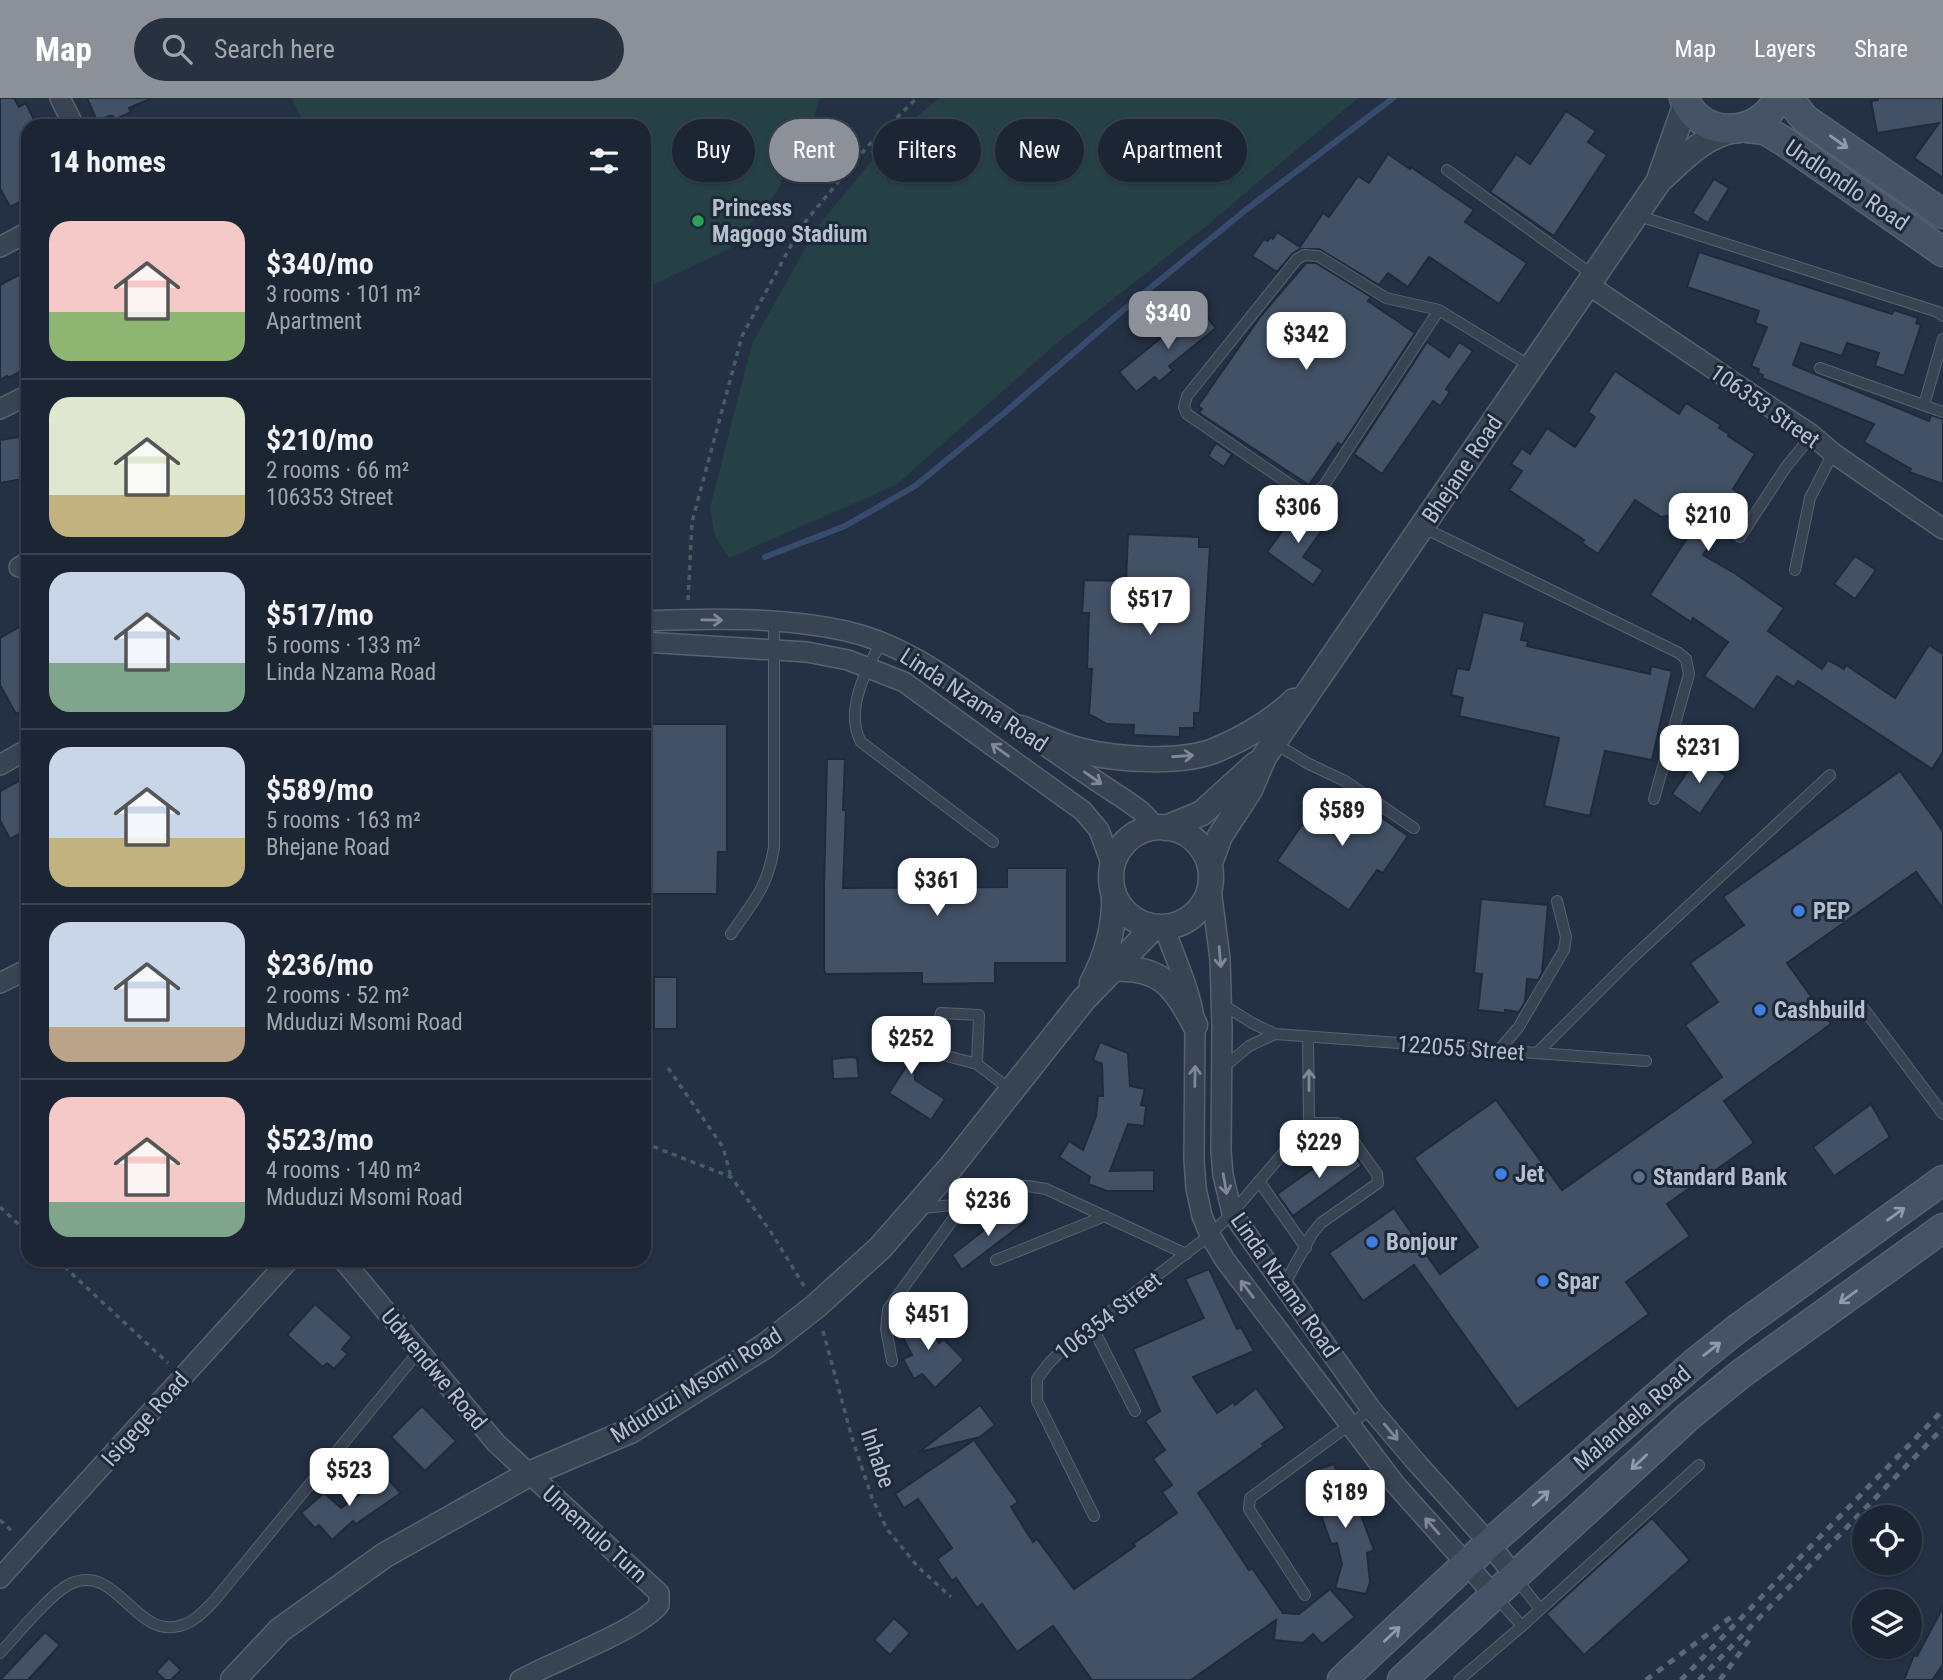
<!DOCTYPE html>
<meta charset="utf-8">
<style>
body{margin:0;font-family:"Roboto Condensed",sans-serif;background:#28313f;color:#f1f3f6;height:100vh;display:flex;flex-direction:column;font-size:26px;white-space:nowrap}
*{box-sizing:border-box;margin:0}
p{font-size:23px;color:#a0a5ac}
.icon{flex:none;width:38px;height:38px;fill:none;stroke:currentColor;stroke-width:2;stroke-linecap:round;stroke-linejoin:round}
.map{position:relative;flex:1;overflow:hidden}
.drawer{position:absolute;left:21px;top:21px;width:630px;height:1148px;display:flex;flex-direction:column;background:#1b2533;border-radius:21px;box-shadow:0 2px 5px #0004,0 0 0 2px #39424e}
.drawer>*{flex:none}
.top-card{position:absolute;left:672px;top:21px;width:665px;height:63px;display:flex;gap:14px}
.tools{position:absolute;left:1852px;top:1407px;display:grid;gap:14px}
.tools a{display:grid;place-items:center;width:70px;height:70px;border-radius:50%;background:#1b2533;box-shadow:0 2px 5px #0004,0 0 0 2px #39424e;font-size:35px}
.price{position:absolute;translate:-50% -60px;padding:0 16px;border-radius:14px;background:#fff;color:#222;font-size:23px;line-height:46px;filter:drop-shadow(0 2px 4px #0008)}
.price::after{content:'';position:absolute;left:50%;top:42px;width:21px;height:16px;margin-left:-10px;background:inherit;clip-path:polygon(0 0,100% 0,50% 100%)}
.price.on{background:#8c9099;color:#fff}
ul{padding:0;list-style:none}
li{display:flex;align-items:center;gap:21px;height:175px;padding:0 28px}
li+li{border-top:2px solid #39424e}
li span{display:grid;place-items:center;flex:none;width:196px;height:140px;border-radius:21px;color:#555}
li>.icon{margin-inline-start:auto}
span .icon{width:84px;height:84px;fill:#fffc;stroke-width:1}
li b{font-size:30px}
h2{display:flex;justify-content:space-between;align-items:center;height:84px;padding:0 28px;font-size:30px}
.pill{padding:0 24px;border-radius:32px;background:#1b2533;box-shadow:0 2px 5px #0004,0 0 0 2px #39424e;font-size:24px;line-height:63px}
.pill.on{background:#8c9099;color:#fff}
header{display:flex;align-items:center;gap:42px;box-sizing:border-box;height:98px;padding:0 35px;background:#8c9099;color:#fff}
header strong{font-size:33px}
nav{display:flex;gap:38px;margin-inline-start:auto;font-size:24px}
.search{width:490px;height:63px;background:#28313f;display:flex;align-items:center;gap:18px;box-sizing:border-box;padding:0 24px;border-radius:38px;color:#a0a5ac;font-size:26px}
.map>svg:first-child{display:block}
.green{fill:#264145}
.lines{fill:none;stroke-linecap:round;stroke-linejoin:round}
.stream{stroke:#374c6c;stroke-width:6}
.building{fill:#435166;stroke:#1f2a3a;stroke-width:2}
.service-casing{stroke:#576170;stroke-width:12}
.minor-casing{stroke:#576170;stroke-width:22}
.tertiary-casing{stroke:#576170;stroke-width:27}
.secondary-casing{stroke:#576170;stroke-width:31}
.path{stroke:#455e61;stroke-width:3.5;stroke-dasharray:5 5;stroke-linecap:butt}
.service{stroke:#394453;stroke-width:10}
.minor{stroke:#394453;stroke-width:19}
.tertiary{stroke:#394453;stroke-width:24}
.secondary{stroke:#465266;stroke-width:28}
.rail{stroke:#5a677a;stroke-width:5;stroke-dasharray:7 7;stroke-linecap:butt}
.oneway{stroke:#8f99a9}
.oneway2{stroke:#7e8896}
.leisure-dot{fill:#2e9e5b;stroke:#1d2838;stroke-width:2.5}
.shop-dot{fill:#3f7fe0;stroke:#1d2838;stroke-width:2.5}
.service-dot{fill:#5c6f8a;stroke:#1d2838;stroke-width:2.5}
.labels{text-anchor:middle;stroke-width:6;stroke-linejoin:round;paint-order:stroke}
.street-label{font-size:23px;fill:#b6bfcd;stroke:#1d2838}
.poi-label{font-size:23px;font-weight:bold;fill:#b6bfcd;stroke:#1d2838;text-anchor:start}
</style>
<header>
<strong>Map</strong>
<div class="search"><svg class="icon" aria-label="search" viewBox="0 0 24 24"><circle cx="10" cy="10" r="6"/><path d="M15 15l6 6"/></svg>Search here</div>
<nav><a>Map</a><a>Layers</a><a>Share</a></nav>
</header>
<div class="map">
<svg width="1943" height="1582" viewBox="0 0 1943 1582">
<rect width="100%" height="100%" fill="#243144"/>
<g class="green">
<path d="M291,0H820L816,14L776,95L729,151L644,191V28H306Z"/>
<path d="M939,0H1358L1206,128L1057,245L896,387L729,460L715,438L710,410L752,246L818,128L890,41Z"/>
</g>
<g class="lines">
<path class="stream" d="M765,459L845,428L915,388L1003,316L1121,214L1247,111L1393,0"/>
</g>
<g class="building">
<path d="M0,0H14L19,9L26,5L37,28H28V100L10,109L0,90Z"/>
<path d="M87,0H152L129,10L131,14L114,22L113,18H109L97,23Z"/>
<path d="M1878,0H1943V80L1914,60L1939,25L1877,35L1871,3L1878,2Z"/>
<path d="M1566,13L1596,33L1588,44L1607,57L1554,138L1490,94L1516,56L1530,66Z"/>
<path d="M1388,56L1410,71L1411,69L1474,112L1465,124L1527,165L1499,206L1429,159L1408,189L1388,175L1379,187L1319,151H1300L1292,156L1277,174L1252,158L1264,141L1268,143L1270,139L1273,141L1277,134L1300,149L1323,115L1329,119L1358,78L1369,85Z"/>
<path d="M1714,81L1729,90L1708,125L1692,115Z"/>
<path d="M1699,154L1892,216L1894,212L1918,220L1916,225L1921,227L1904,278L1875,268L1879,255L1847,245L1842,258L1801,245L1793,267L1929,323L1931,317L1943,321V386L1909,374L1911,371L1864,344L1874,326L1762,280L1763,277L1758,275L1759,271L1751,268L1767,229L1755,225L1759,213L1687,189Z"/>
<path d="M1306,165H1316L1371,199L1368,203L1415,235L1342,347L1338,345L1309,387L1199,315L1202,311L1198,308L1260,219Z"/>
<path d="M28,172V270L8,280L7,278L0,282V187Z"/>
<path d="M1199,209L1216,230L1169,268L1173,272L1159,284L1155,279L1136,294L1119,274Z"/>
<path d="M1427,244L1449,259L1459,244L1473,253L1446,291L1450,294L1440,308L1433,303L1382,376L1354,356Z"/>
<path d="M1615,273L1679,316L1686,305L1721,327L1719,330L1729,336L1728,338L1755,356L1733,391L1742,397L1703,457L1736,476L1784,510L1768,533L1822,571L1828,562L1844,571L1846,567L1895,600L1929,547L1943,556V654L1932,671L1798,583L1794,589L1777,578L1754,612L1704,578L1728,544L1693,520L1691,524L1650,497L1706,411L1661,419L1635,402L1598,456L1582,445L1584,442L1509,392L1522,373L1511,366L1522,350L1530,356L1547,330L1575,349L1595,319L1588,314Z"/>
<path d="M25,338L28,355V380L0,385V342Z"/>
<path d="M1216,345L1232,356L1224,369L1208,358Z"/>
<path d="M1300,409L1325,428L1303,459L1323,472L1313,487L1267,454Z"/>
<path d="M1128,436L1199,439V449H1210L1200,615H1194V630H1180V639L1133,637L1134,627L1107,626L1089,616L1092,571H1087L1089,515H1082L1084,482L1126,483Z"/>
<path d="M1855,458L1876,472L1855,501L1834,486Z"/>
<path d="M1483,514L1525,524L1521,542L1528,543L1527,548L1650,576L1651,568L1672,573L1652,662L1605,653L1590,718L1544,708L1559,640L1459,618L1463,600L1451,597L1457,570L1469,572Z"/>
<path d="M28,524V610L16,616L0,587V540Z"/>
<path d="M644,626H727V754H718L717,796H644Z"/>
<path d="M1698,658L1726,678L1700,716L1672,696Z"/>
<path d="M827,661H845L843,712H846L843,790L1007,789V770H1067V865H995V885L922,886V875L826,876L824,873V790Z"/>
<path d="M1900,673L1943,733V811L1916,774L1787,865L1831,926L1724,1003L1754,1045L1667,1106L1690,1138L1626,1184L1649,1216L1517,1311L1414,1167L1363,1203L1329,1155L1394,1110L1440,1176L1478,1149L1414,1060L1496,1002L1562,1092L1722,979L1685,927L1718,904L1690,865L1744,827L1723,799Z"/>
<path d="M28,678V731L10,741L0,722V693Z"/>
<path d="M1342,692L1408,738L1383,775L1377,772L1349,812L1277,763L1323,696L1334,704Z"/>
<path d="M1481,801L1548,807L1542,875L1538,882L1527,881L1525,904L1519,914L1505,912V915L1478,912L1482,876L1474,875Z"/>
<rect x="654" y="879" width="23" height="52"/>
<path d="M913,930L915,982L945,1001L931,1022L889,995L909,964H890L889,931Z"/>
<path d="M1100,944L1128,955L1130,988L1145,991L1141,1007L1146,1008L1144,1028L1128,1026L1110,1073L1154,1072V1093H1107L1088,1086L1090,1079L1059,1059L1069,1043L1083,1052L1096,1018L1098,998H1103L1102,966L1093,962Z"/>
<path d="M852,959L857,960L859,980L833,981L832,961Z"/>
<path d="M1871,1006L1890,1039L1834,1078L1813,1049Z"/>
<path d="M1347,1047L1362,1068L1293,1118L1277,1096Z"/>
<path d="M1014,1109L1025,1124L962,1172L952,1157Z"/>
<path d="M1209,1171L1237,1231L1241,1229L1254,1253L1193,1279L1217,1315L1233,1304L1235,1307L1256,1290L1285,1330L1262,1346L1264,1348L1198,1395L1249,1472L1252,1470L1283,1515L1299,1516L1330,1491L1355,1519L1322,1546L1313,1536L1303,1545L1274,1542L1276,1522L1191,1582H1092L1053,1528L1017,1554L982,1506L977,1510L956,1480L952,1483L937,1461L952,1450L918,1401L904,1410L895,1396L974,1342L1018,1404L1011,1409L1033,1444L1037,1441L1074,1491L1135,1448L1133,1446L1177,1415L1162,1394L1172,1387L1153,1361L1165,1352L1145,1323L1160,1313L1133,1251L1204,1220L1185,1181Z"/>
<path d="M315,1206L352,1239L342,1251L348,1256L334,1271L327,1265L323,1269L287,1237Z"/>
<path d="M916,1213L939,1245L944,1241L964,1262L935,1290L922,1276L914,1281L903,1261L912,1257L901,1236L905,1234L897,1225Z"/>
<path d="M980,1307L995,1327L980,1339L919,1354Z"/>
<path d="M422,1308L456,1343L425,1373L391,1339Z"/>
<path d="M1334,1366L1340,1382L1347,1380L1374,1452L1367,1455L1370,1484L1366,1496L1335,1490L1342,1466L1337,1445L1331,1446L1319,1411L1325,1408L1315,1381L1317,1379L1315,1372Z"/>
<path d="M385,1378L401,1395L356,1426L353,1423L332,1442L319,1427L315,1430L301,1415L324,1395L341,1410Z"/>
<path d="M1652,1420L1690,1462L1584,1557L1546,1516Z"/>
<path d="M1943,1509V1567L1932,1582H1904L1914,1557L1917,1558Z"/>
<path d="M894,1520L910,1535L890,1557L874,1542Z"/>
<path d="M45,1534L60,1547L28,1582H0Z"/>
<path d="M169,1560L181,1572L171,1582H165L156,1574Z"/>
</g>
<g class="lines">
<g class="service-casing">
<g id="service">
<path d="M1447,72L1593,177"/>
<path d="M1636,117L1938,214L1943,218"/>
<path d="M1439,212L1323,389L1314,395L1301,394L1187,316L1184,309L1187,298L1297,161L1304,157L1318,158L1386,200L1439,212L1530,268"/>
<path d="M1820,270L1943,314"/>
<path d="M1924,307L1943,241"/>
<path d="M1422,429L1679,555L1686,561L1689,576L1654,701"/>
<path d="M1740,439L1786,369L1812,337"/>
<path d="M1795,472L1810,400L1833,355"/>
<path d="M881,544C866,572 844,613 861,644L993,744"/>
<path d="M1274,645L1307,665L1345,683L1414,730"/>
<path d="M731,836C753,804 768,789 774,749V523"/>
<path d="M1222,906L1252,925L1275,936L1646,963"/>
<path d="M1864,911L1943,1016"/>
<path d="M1308,939L1309,1025"/>
<path d="M1499,952L1518,930L1564,852L1566,839L1557,803"/>
<path d="M1537,955L1629,863L1830,677"/>
<path d="M977,966L979,917L941,915C937,928 933,947 943,957L977,966L1011,992"/>
<path d="M1223,970L1249,948L1275,936"/>
<path d="M1259,1083L1306,1150"/>
<path d="M922,1110L964,1106L1008,1088H1028L1046,1091L1186,1156"/>
<path d="M996,1162L1105,1118"/>
<path d="M1092,1228L1135,1313"/>
<path d="M892,1263L886,1231L888,1211L964,1106"/>
<path d="M1094,1418L1037,1303V1281L1049,1265L1069,1245L1210,1137L1232,1115L1309,1025H1337L1344,1030L1377,1076L1378,1085L1321,1125L1312,1136L1284,1187"/>
<path d="M1515,1479L1540,1511"/>
<path d="M1305,1497L1249,1411L1250,1400L1371,1311"/>
<path d="M1497,1500L1522,1528"/>
<path d="M0,1555C16,1538 51,1495 70,1486C116,1464 135,1540 179,1528C194,1525 204,1513 214,1503L419,1253"/>
<path d="M1459,1582L1522,1528L1699,1367"/>
</g>
</g>
<g class="minor-casing">
<g id="minor">
<path d="M60,0L74,28"/>
<path d="M0,149L28,134"/>
<path d="M1587,186L1812,337L1833,355L1943,431"/>
<path d="M0,311L28,297"/>
<path d="M19,469L28,464"/>
<path d="M644,523C711,520 781,519 846,533C896,544 938,573 978,601C1027,634 1074,669 1124,701L1141,713L1157,730"/>
<path d="M644,544L807,554L848,562L904,584L1083,713L1099,732L1112,768"/>
<path d="M0,667L28,651"/>
<path d="M1211,791L1220,861L1222,929L1221,1053L1223,1077L1232,1115L1371,1311L1416,1364L1490,1446L1515,1479"/>
<path d="M1164,829C1176,863 1191,892 1195,927L1194,1061L1196,1090L1202,1118L1210,1137L1225,1162L1395,1386L1494,1497"/>
<path d="M0,885L28,871"/>
<path d="M343,1162L496,1345L659,1495V1507C639,1532 552,1564 520,1582"/>
<path d="M0,1480L289,1162"/>
</g>
</g>
<g class="tertiary-casing">
<g id="tertiary">
<path d="M1660,79L1686,5"/>
<path d="M1021,630C1041,638 1061,648 1082,653C1118,662 1182,666 1216,652C1244,640 1273,623 1294,603"/>
<circle cx="1161" cy="779" r="50"/>
<path d="M1166,730L1202,715L1256,666"/>
<path d="M1210,765L1220,738L1250,692L1264,659L1659,83C1682,62 1703,38 1735,32"/>
<path d="M1113,871C1160,868 1175,888 1195,927"/>
<path d="M1092,885C1107,857 1115,829 1114,797"/>
<path d="M233,1582L280,1532L385,1457L529,1376L630,1333L765,1248L816,1208L880,1150L951,1069L1084,901L1154,829"/>
</g>
</g>
<g class="secondary-casing">
<g id="secondary">
<path d="M1684,0C1701,43 1761,39 1778,0"/>
<path d="M1788,0L1805,21L1943,116"/>
<path d="M1747,30L1765,32L1785,44L1943,154"/>
<path d="M1342,1582L1465,1467L1697,1263L1737,1231L1943,1082"/>
<path d="M1402,1582L1689,1318L1742,1275L1943,1130"/>
</g>
</g>
<g class="path">
<path d="M688,502L692,424L742,238L801,129L867,49L917,0"/>
<path d="M668,970L723,1049L731,1079"/>
<path d="M644,1045L731,1079L769,1131L804,1188"/>
<path d="M0,1109L28,1135"/>
<path d="M57,1162L168,1265"/>
<path d="M823,1233L852,1340L872,1400L887,1431L918,1469L951,1499"/>
<path d="M0,1422L14,1435"/>
</g>
<use href="#service" class="service"/>
<use href="#minor" class="minor"/>
<use href="#tertiary" class="tertiary"/>
<use href="#secondary" class="secondary"/>
<g class="rail">
<path d="M1646,1582L1731,1519"/>
<path d="M1681,1582L1943,1312"/>
<path d="M1699,1582L1943,1330"/>
<path d="M1720,1582L1752,1538"/>
</g>
</g>
<defs><path id="oneway-shaft" d="M-6 0H5M1.5-3L5.5 0L1.5 3" fill="none" stroke-width="1.6" stroke-linecap="round" stroke-linejoin="round" transform="scale(1.75)"/></defs>
<g class="oneway">
<use href="#oneway-shaft" transform="translate(1839 44) rotate(35)"/>
<use href="#oneway-shaft" transform="translate(1896 1116) rotate(-36)"/>
<use href="#oneway-shaft" transform="translate(1848 1199) rotate(144)"/>
<use href="#oneway-shaft" transform="translate(1712 1251) rotate(-38)"/>
<use href="#oneway-shaft" transform="translate(1639 1364) rotate(137)"/>
<use href="#oneway-shaft" transform="translate(1541 1400) rotate(-42)"/>
<use href="#oneway-shaft" transform="translate(1392 1536) rotate(-43)"/>
</g>
<g class="oneway2">
<use href="#oneway-shaft" transform="translate(712 522) rotate(1)"/>
<use href="#oneway-shaft" transform="translate(1000 652) rotate(-144)"/>
<use href="#oneway-shaft" transform="translate(1183 658) rotate(-4)"/>
<use href="#oneway-shaft" transform="translate(1093 680) rotate(35)"/>
<use href="#oneway-shaft" transform="translate(1220 859) rotate(85)"/>
<use href="#oneway-shaft" transform="translate(1195 978) rotate(-89)"/>
<use href="#oneway-shaft" transform="translate(1309 982) rotate(-90)"/>
<use href="#oneway-shaft" transform="translate(1225 1086) rotate(80)"/>
<use href="#oneway-shaft" transform="translate(1247 1191) rotate(-127)"/>
<use href="#oneway-shaft" transform="translate(1391 1334) rotate(50)"/>
<use href="#oneway-shaft" transform="translate(1432 1428) rotate(-131)"/>
</g>
<circle class="leisure-dot" cx="698" cy="123" r="7"/>
<g class="shop-dot">
<circle cx="1799" cy="813" r="7"/>
<circle cx="1760" cy="912" r="7"/>
<circle cx="1501" cy="1076" r="7"/>
<circle cx="1372" cy="1144" r="7"/>
<circle cx="1543" cy="1183" r="7"/>
</g>
<circle class="service-dot" cx="1639" cy="1079" r="7"/>
<g class="labels">
<g class="street-label">
<text transform="translate(1847 87) rotate(34)" y="8">Undlondlo Road</text>
<text transform="translate(1765 308) rotate(35)" y="8">106353 Street</text>
<text transform="translate(1462 371) rotate(-56)" y="8">Bhejane Road</text>
<text transform="translate(974 602) rotate(33)" y="8">Linda Nzama Road</text>
<text transform="translate(1461 950) rotate(4)" y="8">122055 Street</text>
<text transform="translate(1285 1187) rotate(55)" y="8">Linda Nzama Road</text>
<text transform="translate(1108 1218) rotate(-38)" y="8">106354 Street</text>
<text transform="translate(434 1271) rotate(50)" y="8">Udwendwe Road</text>
<text transform="translate(696 1287) rotate(-32)" y="8">Mduduzi Msomi Road</text>
<text transform="translate(1632 1320) rotate(-41)" y="8">Malandela Road</text>
<text transform="translate(145 1321) rotate(-48)" y="8">Isigege Road</text>
<text transform="translate(878 1360) rotate(71)" y="8">Inhabe</text>
<text transform="translate(595 1436) rotate(42)" y="8">Umemulo Turn</text>
</g>
<g class="poi-label">
<text x="712" y="118">Princess<tspan x="712" dy="26">Magogo Stadium</tspan></text>
<text x="1813" y="821">PEP</text>
<text x="1774" y="920">Cashbuild</text>
<text x="1515" y="1084">Jet</text>
<text x="1653" y="1087">Standard Bank</text>
<text x="1386" y="1152">Bonjour</text>
<text x="1557" y="1191">Spar</text>
</g>
</g>
</svg>
<div class="tools">
<a><svg class="icon" aria-label="locate" viewBox="0 0 24 24"><circle cx="12" cy="12" r="6"/><path d="M12 2v4M12 18v4M2 12h4M18 12h4"/></svg></a>
<a><svg class="icon" aria-label="layers" viewBox="0 0 24 24"><path d="M12 4l9 5-9 5-9-5zM3 14l9 5 9-5"/></svg></a>
</div>
<b class="price on" style="left:1168px;top:253px">$340</b>
<b class="price" style="left:1306px;top:274px">$342</b>
<b class="price" style="left:1298px;top:447px">$306</b>
<b class="price" style="left:1708px;top:455px">$210</b>
<b class="price" style="left:1150px;top:539px">$517</b>
<b class="price" style="left:1699px;top:687px">$231</b>
<b class="price" style="left:1342px;top:750px">$589</b>
<b class="price" style="left:937px;top:820px">$361</b>
<b class="price" style="left:911px;top:978px">$252</b>
<b class="price" style="left:1319px;top:1082px">$229</b>
<b class="price" style="left:988px;top:1140px">$236</b>
<b class="price" style="left:928px;top:1254px">$451</b>
<b class="price" style="left:349px;top:1410px">$523</b>
<b class="price" style="left:1345px;top:1432px">$189</b>
<div class="top-card">
<a class="pill">Buy</a>
<a class="pill on">Rent</a>
<a class="pill">Filters</a>
<a class="pill">New</a>
<a class="pill">Apartment</a>
</div>
<section class="drawer">
<h2>14 homes<svg class="icon" aria-label="filters" viewBox="0 0 24 24"><path d="M4 7h16M4 17h16"/><circle cx="9" cy="7" r="2"/><circle cx="15" cy="17" r="2"/></svg></h2>
<ul>
<li><span style="background:linear-gradient(#f6c9c9 65%,#8fb573 0)"><svg class="icon" aria-label="home" viewBox="0 0 24 24"><path d="M3 11l9-7 9 7M6 9v11h12V9"/></svg></span><div><b>$340/mo</b><p>3 rooms · 101 m²</p><p>Apartment</p></div></li>
<li><span style="background:linear-gradient(#dfe7d0 70%,#c2b280 0)"><svg class="icon" aria-label="home" viewBox="0 0 24 24"><path d="M3 11l9-7 9 7M6 9v11h12V9"/></svg></span><div><b>$210/mo</b><p>2 rooms · 66 m²</p><p>106353 Street</p></div></li>
<li><span style="background:linear-gradient(#c9d6e8 65%,#7fa58c 0)"><svg class="icon" aria-label="home" viewBox="0 0 24 24"><path d="M3 11l9-7 9 7M6 9v11h12V9"/></svg></span><div><b>$517/mo</b><p>5 rooms · 133 m²</p><p>Linda Nzama Road</p></div></li>
<li><span style="background:linear-gradient(#c9d6e8 65%,#c2b280 0)"><svg class="icon" aria-label="home" viewBox="0 0 24 24"><path d="M3 11l9-7 9 7M6 9v11h12V9"/></svg></span><div><b>$589/mo</b><p>5 rooms · 163 m²</p><p>Bhejane Road</p></div></li>
<li><span style="background:linear-gradient(#c9d6e8 75%,#b9a48a 0)"><svg class="icon" aria-label="home" viewBox="0 0 24 24"><path d="M3 11l9-7 9 7M6 9v11h12V9"/></svg></span><div><b>$236/mo</b><p>2 rooms · 52 m²</p><p>Mduduzi Msomi Road</p></div></li>
<li><span style="background:linear-gradient(#f6c9c9 75%,#7fa58c 0)"><svg class="icon" aria-label="home" viewBox="0 0 24 24"><path d="M3 11l9-7 9 7M6 9v11h12V9"/></svg></span><div><b>$523/mo</b><p>4 rooms · 140 m²</p><p>Mduduzi Msomi Road</p></div></li>
</ul>
</section>
</div>
